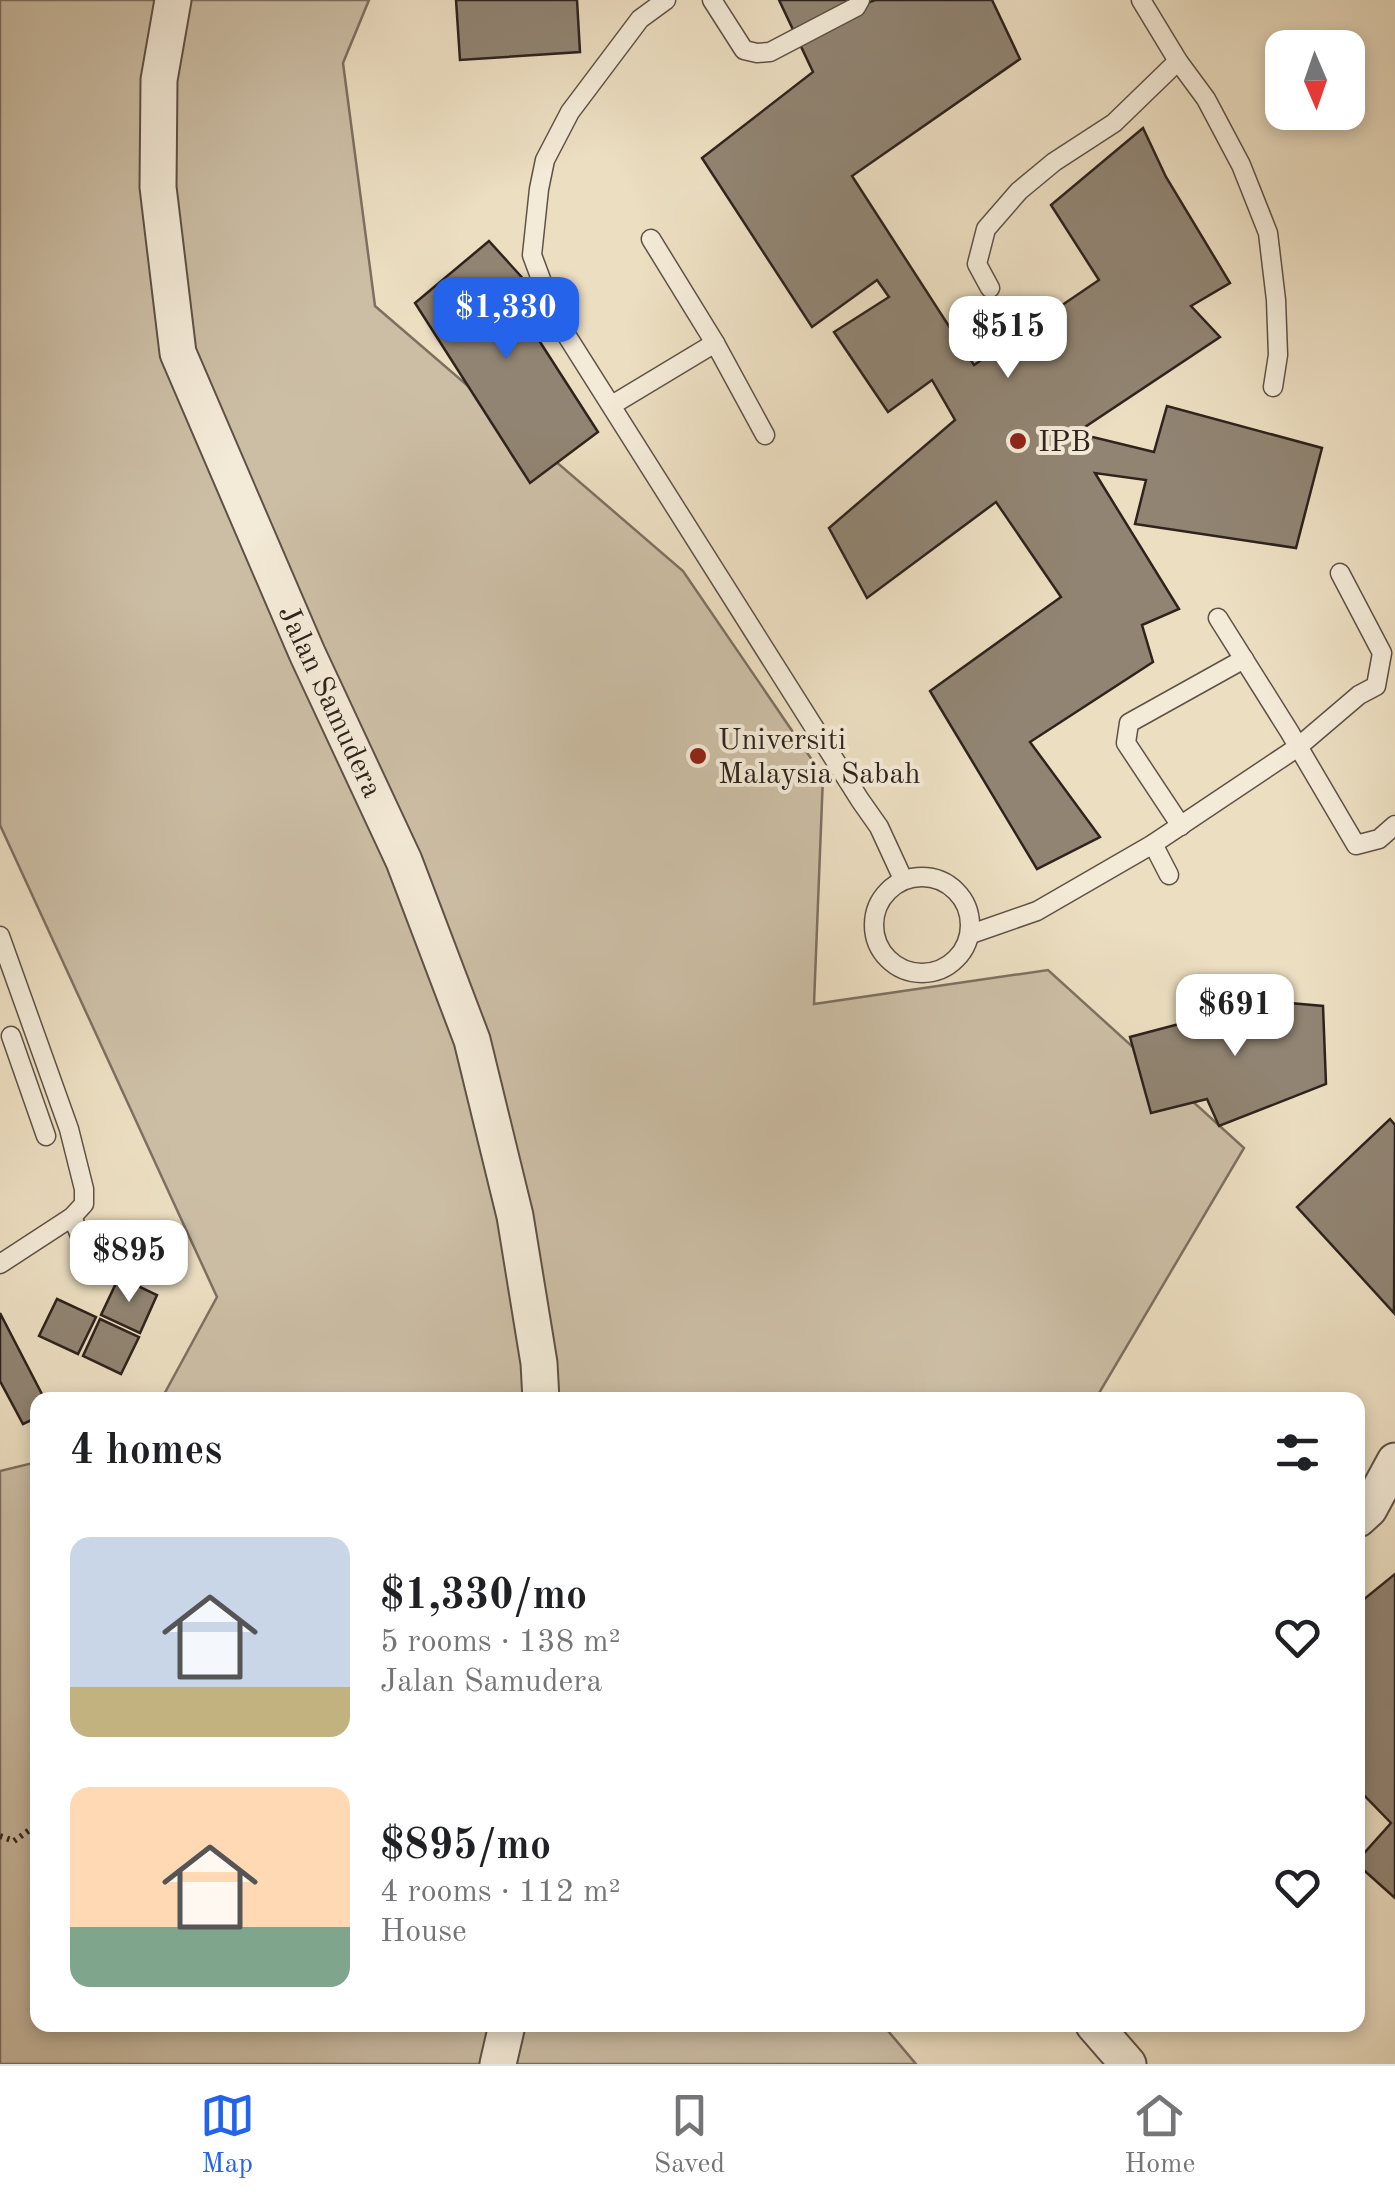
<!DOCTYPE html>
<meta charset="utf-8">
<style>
body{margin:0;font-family:"Old Standard TT",serif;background:#f6f6f6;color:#202124;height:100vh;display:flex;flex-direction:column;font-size:38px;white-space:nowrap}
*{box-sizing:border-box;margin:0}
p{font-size:32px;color:#757577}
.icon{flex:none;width:55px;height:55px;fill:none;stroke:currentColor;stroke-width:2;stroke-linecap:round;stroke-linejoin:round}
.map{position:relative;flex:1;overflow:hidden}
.details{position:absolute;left:30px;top:1392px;width:1335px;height:640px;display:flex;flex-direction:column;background:#fff;border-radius:20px;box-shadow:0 5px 15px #0003}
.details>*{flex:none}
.needle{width:65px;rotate:178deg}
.tools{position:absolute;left:1265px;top:30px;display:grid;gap:20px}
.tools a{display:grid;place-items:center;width:100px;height:100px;border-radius:20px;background:#fff;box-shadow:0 5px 15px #0003;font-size:50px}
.price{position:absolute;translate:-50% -85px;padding:0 22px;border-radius:20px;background:#fff;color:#222;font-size:32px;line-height:65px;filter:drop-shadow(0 2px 5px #0008)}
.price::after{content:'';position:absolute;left:50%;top:60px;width:30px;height:22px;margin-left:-15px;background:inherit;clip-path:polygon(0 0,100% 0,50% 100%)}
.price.active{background:#2563eb;color:#fff}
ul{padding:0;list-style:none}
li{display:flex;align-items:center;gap:30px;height:250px;padding:0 40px}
li span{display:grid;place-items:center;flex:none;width:280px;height:200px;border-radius:20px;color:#555}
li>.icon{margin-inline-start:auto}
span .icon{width:120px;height:120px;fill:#fffc;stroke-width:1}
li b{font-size:42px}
h2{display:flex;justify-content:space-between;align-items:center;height:120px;padding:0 40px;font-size:42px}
.menu{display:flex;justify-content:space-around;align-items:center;height:140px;border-top:2px solid #e0e0e0;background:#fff;font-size:28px;color:#757577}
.menu a{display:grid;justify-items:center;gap:5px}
.menu .active{color:#2563eb}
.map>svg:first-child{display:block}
.green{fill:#ccbea5;stroke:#7d7061;stroke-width:2.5}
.building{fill:#918472;stroke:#2e231d;stroke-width:2.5}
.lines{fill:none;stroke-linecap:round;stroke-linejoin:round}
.service-casing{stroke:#5e5246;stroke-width:21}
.minor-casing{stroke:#5e5246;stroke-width:39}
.path{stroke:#2e231d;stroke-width:6;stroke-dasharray:2.5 5;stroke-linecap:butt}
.service{stroke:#f3ead7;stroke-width:18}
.minor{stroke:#f3ead7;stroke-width:35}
.poi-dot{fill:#8f2418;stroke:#f3ead7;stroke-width:4}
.labels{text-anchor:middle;stroke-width:8;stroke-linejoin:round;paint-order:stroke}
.poi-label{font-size:30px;fill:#2e231d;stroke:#f3ead7;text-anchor:start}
.street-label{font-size:30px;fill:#2e231d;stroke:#f3ead7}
</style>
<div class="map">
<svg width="1395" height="2064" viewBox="0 0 1395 2064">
<rect width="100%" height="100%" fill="#ecdec1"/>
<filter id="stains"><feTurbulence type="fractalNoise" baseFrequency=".002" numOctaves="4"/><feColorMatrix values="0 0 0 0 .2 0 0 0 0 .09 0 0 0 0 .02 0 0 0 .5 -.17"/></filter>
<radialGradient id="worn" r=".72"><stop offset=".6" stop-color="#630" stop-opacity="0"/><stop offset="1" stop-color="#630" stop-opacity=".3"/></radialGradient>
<g class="green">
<path d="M0,0H369L343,63L375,306L683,571L823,776L814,1004L1048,970L1244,1148L1095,1400H161L217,1297L0,825Z"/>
<path d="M37,1462L38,2025H883L916,2064H0V1471Z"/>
</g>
<g class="building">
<path d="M456,0H577L580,52L460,60Z"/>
<path d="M779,0H863L865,4L875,0H992L1020,59L852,176L974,365L1099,280L1051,205L1143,128L1166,177L1230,283L1191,306L1220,337L1076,433L1154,452L1167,406L1322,448L1296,548L1135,524L1146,480L1095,473L1179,609L1142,625L1153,662L1030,742L1100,837L1037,869L930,691L1061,597L996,502L867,598L829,528L955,420L932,380L888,412L834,332L889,297L877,280L812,327L702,158L813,72Z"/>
<path d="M489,241L527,283L513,300L598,432L530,483L415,303Z"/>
<path d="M1266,1001L1323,1006L1326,1084L1219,1126L1207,1099L1151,1113L1130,1037Z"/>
<path d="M1390,1119L1395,1125L1394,1313L1297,1207Z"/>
<path d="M119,1277L157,1295L140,1333L101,1315Z"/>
<path d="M57,1299L96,1317L78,1354L39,1336Z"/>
<path d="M0,1313L45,1400H38V1417L23,1424L0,1381Z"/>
<path d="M100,1319L139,1337L121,1374L83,1356Z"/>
<path d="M1395,1574V1898L1358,1865V1860L1391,1823L1358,1789V1604Z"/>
</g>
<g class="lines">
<g class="service-casing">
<g id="service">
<path d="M666,0L640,19L570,112L545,160L539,189L532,255L555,317L860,800L879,827L903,879"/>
<path d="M712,0L744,50L757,53L770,52L856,7L860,0"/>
<path d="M1141,0L1178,61L1206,99L1241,165L1268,233L1276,300L1278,355L1273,387"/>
<path d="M990,288L977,264L986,229L1019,191L1054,162L1114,123L1178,61"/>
<path d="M715,343L765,435"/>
<path d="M612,405L715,343L651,239"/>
<path d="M1218,618L1289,731L1356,845L1379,839L1395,825"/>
<path d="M1181,826L1126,743L1129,723L1244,659"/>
<path d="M1153,844L1169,875"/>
<circle cx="922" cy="925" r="48"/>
<path d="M971,934L1037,911L1153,844L1298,747L1359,695L1376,686L1382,653L1340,573"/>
<path d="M0,936L69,1129L84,1189V1204L72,1217L0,1264"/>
<path d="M11,1036L46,1136"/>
<path d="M72,1217L96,1272"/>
</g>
</g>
<g class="minor-casing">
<g id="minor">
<path d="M173,0L159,80L158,187L178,353L307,653L404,861L472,1040L515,1216L539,1363L541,1400"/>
<path d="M1358,1519L1369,1509L1395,1461"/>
<path d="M1094,2025L1128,2064"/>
<path d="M498,2064L507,2025"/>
</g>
</g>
<path class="path" d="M0,1836L14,1841L38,1824"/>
<use href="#service" class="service"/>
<use href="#minor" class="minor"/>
</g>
<g class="poi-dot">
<circle cx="1018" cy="441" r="10"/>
<circle cx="698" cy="756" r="10"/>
</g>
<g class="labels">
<g class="poi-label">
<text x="1038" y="451">IPB</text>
<text x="718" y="749">Universiti<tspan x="718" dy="34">Malaysia Sabah</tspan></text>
</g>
<g class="street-label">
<text transform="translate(331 701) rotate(65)" y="10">Jalan Samudera</text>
</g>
</g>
<rect width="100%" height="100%" filter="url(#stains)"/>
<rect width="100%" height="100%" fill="url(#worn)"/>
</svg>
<div class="tools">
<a><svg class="needle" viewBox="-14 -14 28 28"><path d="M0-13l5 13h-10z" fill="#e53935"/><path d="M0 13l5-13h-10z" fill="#757577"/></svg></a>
</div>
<b class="price active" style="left:506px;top:362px">$1,330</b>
<b class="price" style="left:1008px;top:381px">$515</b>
<b class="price" style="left:1235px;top:1059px">$691</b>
<b class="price" style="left:129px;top:1305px">$895</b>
<section class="details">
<h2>4 homes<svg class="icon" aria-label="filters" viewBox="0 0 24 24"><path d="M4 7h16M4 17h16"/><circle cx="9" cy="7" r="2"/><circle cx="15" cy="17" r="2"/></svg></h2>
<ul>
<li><span style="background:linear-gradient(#c9d6e8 75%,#c2b280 0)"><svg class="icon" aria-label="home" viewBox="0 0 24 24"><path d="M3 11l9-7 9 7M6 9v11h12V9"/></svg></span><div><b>$1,330/mo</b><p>5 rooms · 138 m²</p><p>Jalan Samudera</p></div><svg class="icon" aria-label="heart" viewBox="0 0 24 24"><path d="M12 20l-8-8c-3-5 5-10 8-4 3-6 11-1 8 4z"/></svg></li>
<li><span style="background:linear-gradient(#ffd9b3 70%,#7fa58c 0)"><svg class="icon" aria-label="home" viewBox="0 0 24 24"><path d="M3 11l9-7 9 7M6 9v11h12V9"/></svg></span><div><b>$895/mo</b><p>4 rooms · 112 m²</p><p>House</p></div><svg class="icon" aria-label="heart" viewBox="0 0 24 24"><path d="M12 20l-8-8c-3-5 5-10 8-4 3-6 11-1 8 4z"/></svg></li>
</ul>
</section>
</div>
<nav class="menu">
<a class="active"><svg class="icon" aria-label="map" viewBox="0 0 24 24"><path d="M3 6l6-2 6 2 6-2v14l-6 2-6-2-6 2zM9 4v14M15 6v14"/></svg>Map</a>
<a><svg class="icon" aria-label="saved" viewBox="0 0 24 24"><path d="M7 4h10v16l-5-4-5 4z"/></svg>Saved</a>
<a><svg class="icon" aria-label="home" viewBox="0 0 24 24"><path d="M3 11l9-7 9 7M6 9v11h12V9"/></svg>Home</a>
</nav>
